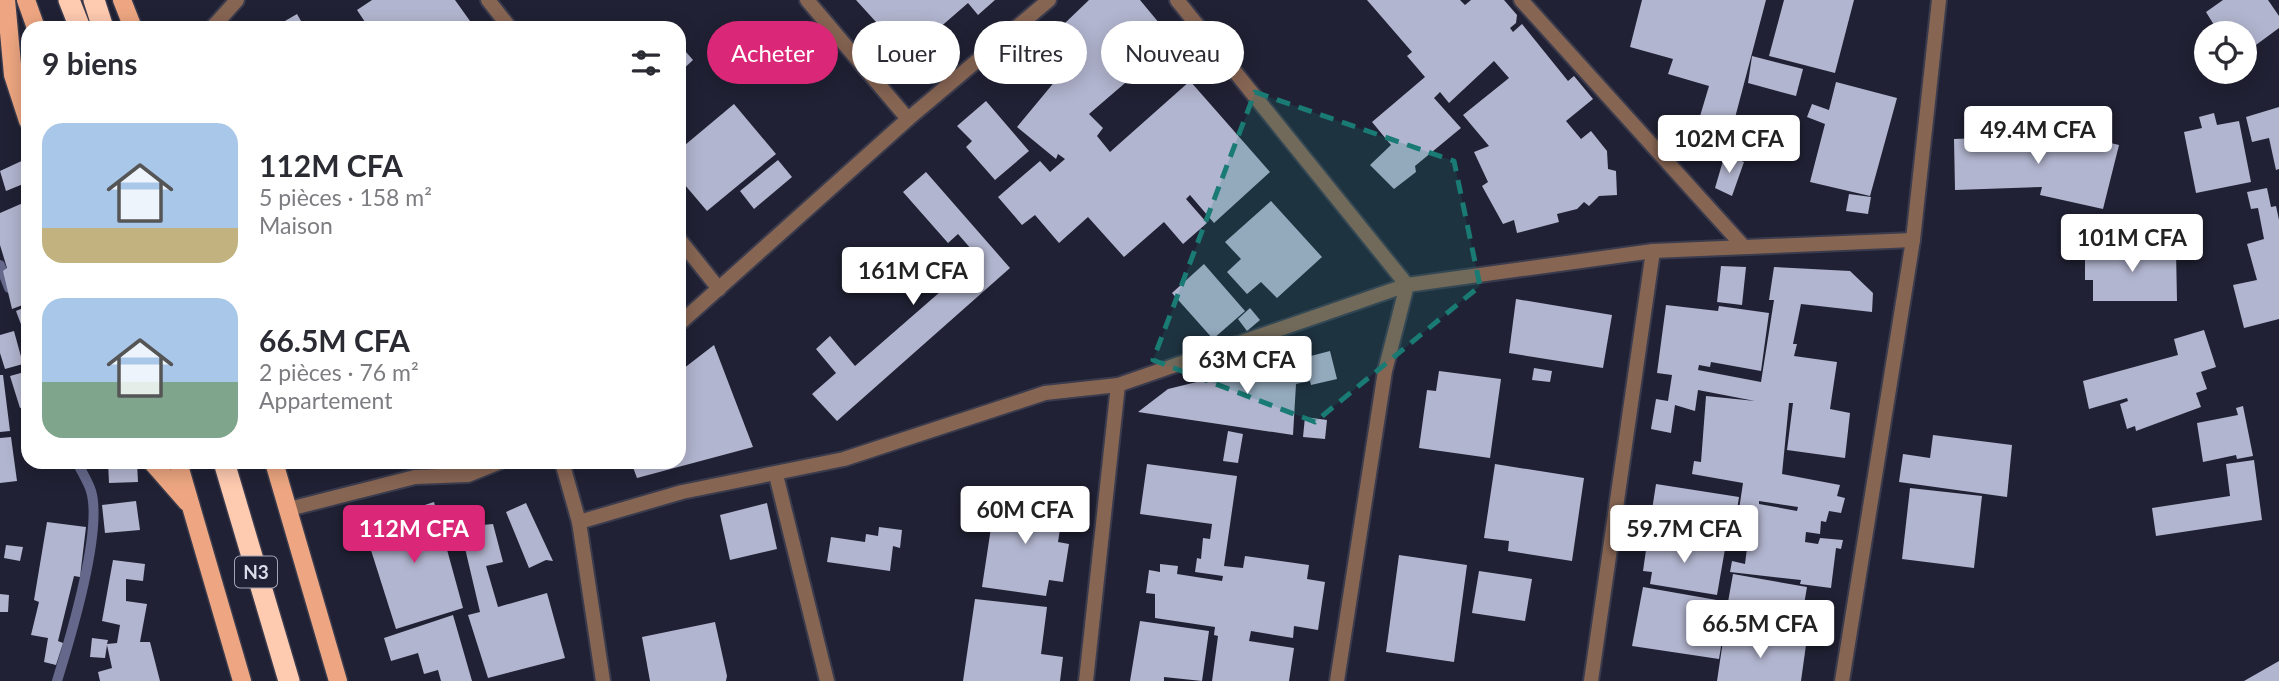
<!DOCTYPE html>
<html lang="fr">
<meta charset="utf-8">
<style>
body{margin:0;font-family:Lato,sans-serif;background:#f2f2f3;color:#2b2b33;height:100vh;display:flex;flex-direction:column;font-size:26px;white-space:nowrap}
*{box-sizing:border-box;margin:0}
p{font-size:23px;color:#7c7c81}
.icon{flex:none;width:38px;height:38px;fill:none;stroke:currentColor;stroke-width:2;stroke-linecap:round;stroke-linejoin:round}
.map{position:relative;flex:1;overflow:hidden}
.details{position:absolute;left:21px;top:21px;width:665px;height:448px;display:flex;flex-direction:column;background:#fff;border-radius:21px;box-shadow:0 4px 18px #0003}
.details>*{flex:none}
.top-card{position:absolute;left:707px;top:21px;width:665px;height:63px;display:flex;gap:14px}
.tools{position:absolute;left:2194px;top:21px;display:grid;gap:14px}
.tools a{display:grid;place-items:center;width:63px;height:63px;border-radius:50%;background:#fff;box-shadow:0 4px 18px #0003;font-size:35px}
.price{position:absolute;translate:-50% -60px;padding:0 16px;border-radius:7px;background:#fff;color:#222;font-size:23px;line-height:46px;filter:drop-shadow(0 2px 4px #0008)}
.price::after{content:'';position:absolute;left:50%;top:42px;width:21px;height:16px;margin-left:-10px;background:inherit;clip-path:polygon(0 0,100% 0,50% 100%)}
.price.on{background:#db2777;color:#fff}
ul{padding:0;list-style:none}
li{display:flex;align-items:center;gap:21px;height:175px;padding:0 21px}
li span{display:grid;place-items:center;flex:none;width:196px;height:140px;border-radius:21px;color:#555}
li>.icon{margin-inline-start:auto}
span .icon{width:84px;height:84px;fill:#fffc;stroke-width:1}
li b{font-size:30px}
h2{display:flex;justify-content:space-between;align-items:center;height:84px;padding:0 21px;font-size:30px}
.chip{padding:0 24px;border-radius:32px;background:#fff;box-shadow:0 4px 18px #0003;font-size:24px;line-height:63px}
.chip.on{background:#db2777;color:#fff}
.map>svg:first-child{display:block}
.lines{fill:none;stroke-linecap:round;stroke-linejoin:round}
.stream{stroke:#65688b;stroke-width:10}
.building{fill:#b2b5cf;fill-rule:evenodd}
.street-casing{stroke:#3a3b4d;stroke-width:18}
.primary-casing{stroke:#3a3b4d;stroke-width:21}
.highway-casing{stroke:#3a3b4d;stroke-width:24}
.street{stroke:#876553;stroke-width:14}
.primary{stroke:#eda681;stroke-width:18}
.highway{stroke:#fecab0;stroke-width:21}
.marked{fill:#197b74;fill-opacity:0.2;stroke:#197b74;stroke-width:5;stroke-dasharray:14 9;stroke-linejoin:round}
.labels{text-anchor:middle;stroke-width:7;stroke-linejoin:round;paint-order:stroke}
.shield{fill:#202134;stroke:#a3a4b3;stroke-width:2}
.shield-label{font-size:19px;font-weight:bold;fill:#dbdcea}
</style>
<div class="map">
<svg width="2279" height="681" viewBox="0 0 2279 681">
<rect width="100%" height="100%" fill="#202134"/>
<g class="lines">
<g class="stream">
<path d="M0,265L9,288"/>
<path d="M57,681C70,639 103,531 91,491C88,481 81,471 77,462"/>
</g>
</g>
<g class="building">
<path d="M372,0H455L475,28H369L357,10Z"/>
<path d="M856,0H995L978,15L968,3L907,56Z"/>
<path d="M1089,0H1140L1174,41L1089,114L1103,128L1097,136L1110,152L1190,81L1270,172L1214,223L1190,195L1186,199L1207,223L1183,244L1164,222L1124,257L1088,217L1059,243L1035,215L1022,225L998,197L1040,161L1050,172L1065,159L1058,154L1056,159L1017,127L1061,74L1039,48Z"/>
<path d="M1367,0H1460L1465,5L1471,0H1504L1517,15L1516,23L1510,28L1513,32L1522,24L1568,81L1574,76L1593,99L1566,121L1581,139L1591,131L1607,151L1608,169L1616,171L1617,195L1599,196L1589,206L1584,202L1577,209L1557,214L1559,222L1517,233L1514,220L1503,224L1482,186L1488,182L1474,152L1489,146L1463,115L1509,78L1494,61L1449,103L1440,92L1434,98L1461,128L1415,166L1416,172L1394,189L1370,165L1391,145L1372,122L1425,77L1407,56L1412,52Z"/>
<path d="M1642,0H1766L1726,152L1692,143L1709,86L1668,74L1673,59L1630,47Z"/>
<path d="M1784,0H1854L1835,73L1769,56Z"/>
<path d="M2223,0H2268L2279,16V28L2245,53V33H2219L2206,12Z"/>
<path d="M297,14L305,28H273Z"/>
<path d="M679,44L693,60L679,73Z"/>
<path d="M1752,56L1803,69L1796,96L1748,83Z"/>
<path d="M1836,82L1897,98L1870,196L1810,182L1825,124L1807,117L1812,104L1829,110Z"/>
<path d="M986,101L1029,151L995,180L966,147L972,141L957,126Z"/>
<path d="M734,104L776,154L707,211L679,178V150Z"/>
<path d="M2279,107V169L2276,170L2269,138L2252,142L2246,117Z"/>
<path d="M2214,113L2217,125L2239,121L2251,182L2196,193L2184,132L2202,128L2199,117Z"/>
<path d="M2056,130L2119,145L2103,209L2040,195L2042,187L1955,190L1954,139L2055,135Z"/>
<path d="M1725,154L1744,162L1732,196L1715,188Z"/>
<path d="M28,158V182L6,191L0,171Z"/>
<path d="M778,160L792,177L754,209L740,191Z"/>
<path d="M926,172L1010,268L837,421L812,394L836,373L816,349L830,336L855,366L979,258L958,234L948,243L903,192Z"/>
<path d="M2267,188L2271,207L2276,206L2279,220V319L2244,328L2233,285L2257,280L2247,244L2264,239L2258,208L2251,209L2247,192Z"/>
<path d="M1849,194L1871,197L1868,214L1846,211Z"/>
<path d="M1271,201L1322,257L1277,298L1261,282L1247,294L1227,272L1241,259L1225,242Z"/>
<path d="M23,203L28,215V303L12,309L3,271L7,268L0,245V213Z"/>
<path d="M2152,244V250H2176L2177,301H2093V280H2085V251L2110,250V245Z"/>
<path d="M1204,264L1245,311L1213,339L1172,293Z"/>
<path d="M1721,266L1746,267L1742,305L1717,302Z"/>
<path d="M1774,267L1850,271L1873,293L1872,312L1801,304L1793,344H1797L1794,356L1837,362L1830,409L1850,413L1845,458L1787,450L1793,403H1789L1782,474L1840,485L1837,496L1845,498L1841,513L1829,511L1826,522L1821,521L1820,534L1806,532L1805,542L1818,544L1820,538L1843,540L1841,549L1836,548L1831,588L1800,584L1801,580L1730,572L1732,561L1745,564L1750,524L1737,523L1743,483L1692,474L1694,461L1701,462L1706,396L1755,401L1698,390L1695,411L1675,405L1671,433L1651,429L1656,399L1668,401L1672,375L1657,373L1666,305L1718,311L1719,306L1769,313L1761,371L1711,362L1710,367L1699,365L1698,370L1761,382L1774,300H1769ZM1759,501L1798,507L1797,511L1759,504Z"/>
<path d="M1516,299L1612,315L1603,368L1509,353Z"/>
<path d="M28,306V343L16,311Z"/>
<path d="M1250,308L1260,320L1247,331L1238,319Z"/>
<path d="M2204,330L2216,367L2201,372L2207,389L2196,393L2201,407L2136,431L2135,426L2127,429L2120,404L2128,401L2127,398L2089,409L2083,381L2178,355L2174,339Z"/>
<path d="M14,331L23,364L5,369L0,353V335Z"/>
<path d="M714,345L753,447L637,478L631,462H679V372Z"/>
<path d="M1330,351L1337,379L1311,385L1310,381L1296,384L1293,435L1138,412L1168,389L1217,377L1218,380Z"/>
<path d="M1534,368L1552,371L1550,382L1532,380Z"/>
<path d="M28,371V406L20,408L10,376Z"/>
<path d="M1439,371L1501,379L1490,458L1419,448L1427,390L1436,391Z"/>
<path d="M0,375H3L10,431L0,432Z"/>
<path d="M2243,406L2253,456L2237,459L2236,455L2203,462L2197,423L2238,415L2236,408Z"/>
<path d="M1305,417L1327,420L1325,439L1303,437Z"/>
<path d="M1228,431L1243,434L1238,463L1223,461Z"/>
<path d="M1933,435L2012,445L2007,497L1899,482L1903,454L1930,458Z"/>
<path d="M11,437L17,481L0,483V438Z"/>
<path d="M2254,460L2262,520L2156,536L2152,508L2230,496L2226,464Z"/>
<path d="M108,462H137L138,482L109,483Z"/>
<path d="M1147,464L1237,476L1224,566L1243,568L1245,556L1309,565L1307,579L1325,582L1318,630L1294,626L1293,638L1251,631L1249,641L1294,648L1289,681H1212L1218,636L1214,635L1215,627L1155,618V594L1146,593L1149,570L1160,572V564L1178,566L1177,574L1222,581L1223,576L1195,572L1197,558L1201,559L1203,538L1210,539L1212,524L1140,514Z"/>
<path d="M1495,464L1584,478L1572,561L1508,551L1509,541L1484,538Z"/>
<path d="M1656,484L1739,497L1733,536L1650,523Z"/>
<path d="M1910,488L1982,496L1974,568L1902,559Z"/>
<path d="M996,495L1064,504L1058,542L1069,544L1063,582L1049,580L1046,596L982,587Z"/>
<path d="M136,501L140,530L105,533L102,505Z"/>
<path d="M434,502L463,608L396,629L363,525Z"/>
<path d="M526,503L553,561L546,560L529,568L506,512Z"/>
<path d="M767,503L777,549L730,560L720,515Z"/>
<path d="M47,522L86,527L80,577L74,576L58,641L63,643L56,665L44,662L48,638L31,635L39,602L34,600Z"/>
<path d="M493,524L503,562L486,566L498,607L547,593L565,658L488,678L468,615L480,612L460,527Z"/>
<path d="M879,527L902,530L900,548L893,546L890,571L827,562L831,537L865,542L866,534L878,536Z"/>
<path d="M1648,536L1725,549L1717,595L1650,584L1652,572L1643,571Z"/>
<path d="M6,545L23,547L20,561L4,558Z"/>
<path d="M1399,555L1467,565L1454,662L1386,652Z"/>
<path d="M113,560L145,564L143,581L126,579V601L147,604L140,642H150L160,681H100L98,672L112,668L107,645L105,658L90,657L92,638L108,640L107,644L117,643L120,625L102,621Z"/>
<path d="M1479,571L1532,579L1525,621L1472,613Z"/>
<path d="M1733,574L1807,587L1799,634L1725,622L1719,659L1632,646L1643,587L1728,602Z"/>
<path d="M0,594L9,595L8,612H0Z"/>
<path d="M975,599L1047,607L1041,654L1063,657L1060,681H963Z"/>
<path d="M453,615L472,681H441L438,670L424,674L418,653L391,661L384,638Z"/>
<path d="M1140,621L1209,631L1202,681L1164,677V681H1130Z"/>
<path d="M715,622L727,676L726,681H650L642,637Z"/>
<path d="M1724,634L1806,645L1801,681H1717Z"/>
<path d="M2279,661V681H2244Z"/>
</g>
<g class="lines">
<g class="street-casing">
<g id="street">
<path d="M488,0L510,28"/>
<path d="M807,0L908,119"/>
<path d="M1177,0L1407,285L1385,371L1337,681"/>
<path d="M1521,0L1744,247"/>
<path d="M212,28L237,0"/>
<path d="M679,239L719,289"/>
<path d="M679,324L908,119L1049,0"/>
<path d="M562,462L579,522L603,681"/>
<path d="M776,475L827,681"/>
<path d="M289,509L415,477L468,475L500,462"/>
<path d="M579,522L682,492L844,459L1045,393L1118,385L1407,285L1653,251L1913,240"/>
<path d="M1086,681L1118,385"/>
<path d="M1591,681L1653,251"/>
<path d="M1842,681L1913,240L1939,0"/>
</g>
</g>
<g class="primary-casing">
<g id="primary">
<path d="M6,0L13,75L28,121"/>
<path d="M26,0L36,28"/>
<path d="M122,0L133,28"/>
<path d="M152,462L187,502"/>
<path d="M178,462L242,681"/>
<path d="M274,462L338,681"/>
</g>
</g>
<g class="highway-casing">
<g id="highway">
<path d="M69,0L80,28"/>
<path d="M94,0L103,28"/>
<path d="M224,462L289,681"/>
</g>
</g>
<use href="#street" class="street"/>
<use href="#primary" class="primary"/>
<use href="#highway" class="highway"/>
</g>
<path class="marked" d="M1255,92L1454,161L1480,286L1315,422L1153,360Z"/>
<g class="labels">
<rect class="shield" x="235" y="556.5" width="42" height="31" rx="5"/>
<g class="shield-label">
<text x="256" y="579">N3</text>
</g>
</g>
</svg>
<div class="tools">
<a><svg class="icon" aria-label="locate" viewBox="0 0 24 24"><circle cx="12" cy="12" r="6"/><path d="M12 2v4M12 18v4M2 12h4M18 12h4"/></svg></a>
</div>
<b class="price" style="left:2038px;top:166px">49.4M CFA</b>
<b class="price" style="left:1729px;top:175px">102M CFA</b>
<b class="price" style="left:2132px;top:274px">101M CFA</b>
<b class="price" style="left:913px;top:307px">161M CFA</b>
<b class="price" style="left:1247px;top:396px">63M CFA</b>
<b class="price" style="left:1025px;top:546px">60M CFA</b>
<b class="price on" style="left:414px;top:565px">112M CFA</b>
<b class="price" style="left:1684px;top:565px">59.7M CFA</b>
<b class="price" style="left:1760px;top:660px">66.5M CFA</b>
<div class="top-card">
<a class="chip on">Acheter</a>
<a class="chip">Louer</a>
<a class="chip">Filtres</a>
<a class="chip">Nouveau</a>
</div>
<section class="details">
<h2>9 biens<svg class="icon" aria-label="filters" viewBox="0 0 24 24"><path d="M4 7h16M4 17h16"/><circle cx="9" cy="7" r="2"/><circle cx="15" cy="17" r="2"/></svg></h2>
<ul>
<li><span style="background:linear-gradient(#a9c7e8 75%,#c2b280 0)"><svg class="icon" aria-label="home" viewBox="0 0 24 24"><path d="M3 11l9-7 9 7M6 9v11h12V9"/></svg></span><div><b>112M CFA</b><p>5 pièces · 158 m²</p><p>Maison</p></div></li>
<li><span style="background:linear-gradient(#a9c7e8 60%,#7fa58c 0)"><svg class="icon" aria-label="home" viewBox="0 0 24 24"><path d="M3 11l9-7 9 7M6 9v11h12V9"/></svg></span><div><b>66.5M CFA</b><p>2 pièces · 76 m²</p><p>Appartement</p></div></li>
</ul>
</section>
</div>
